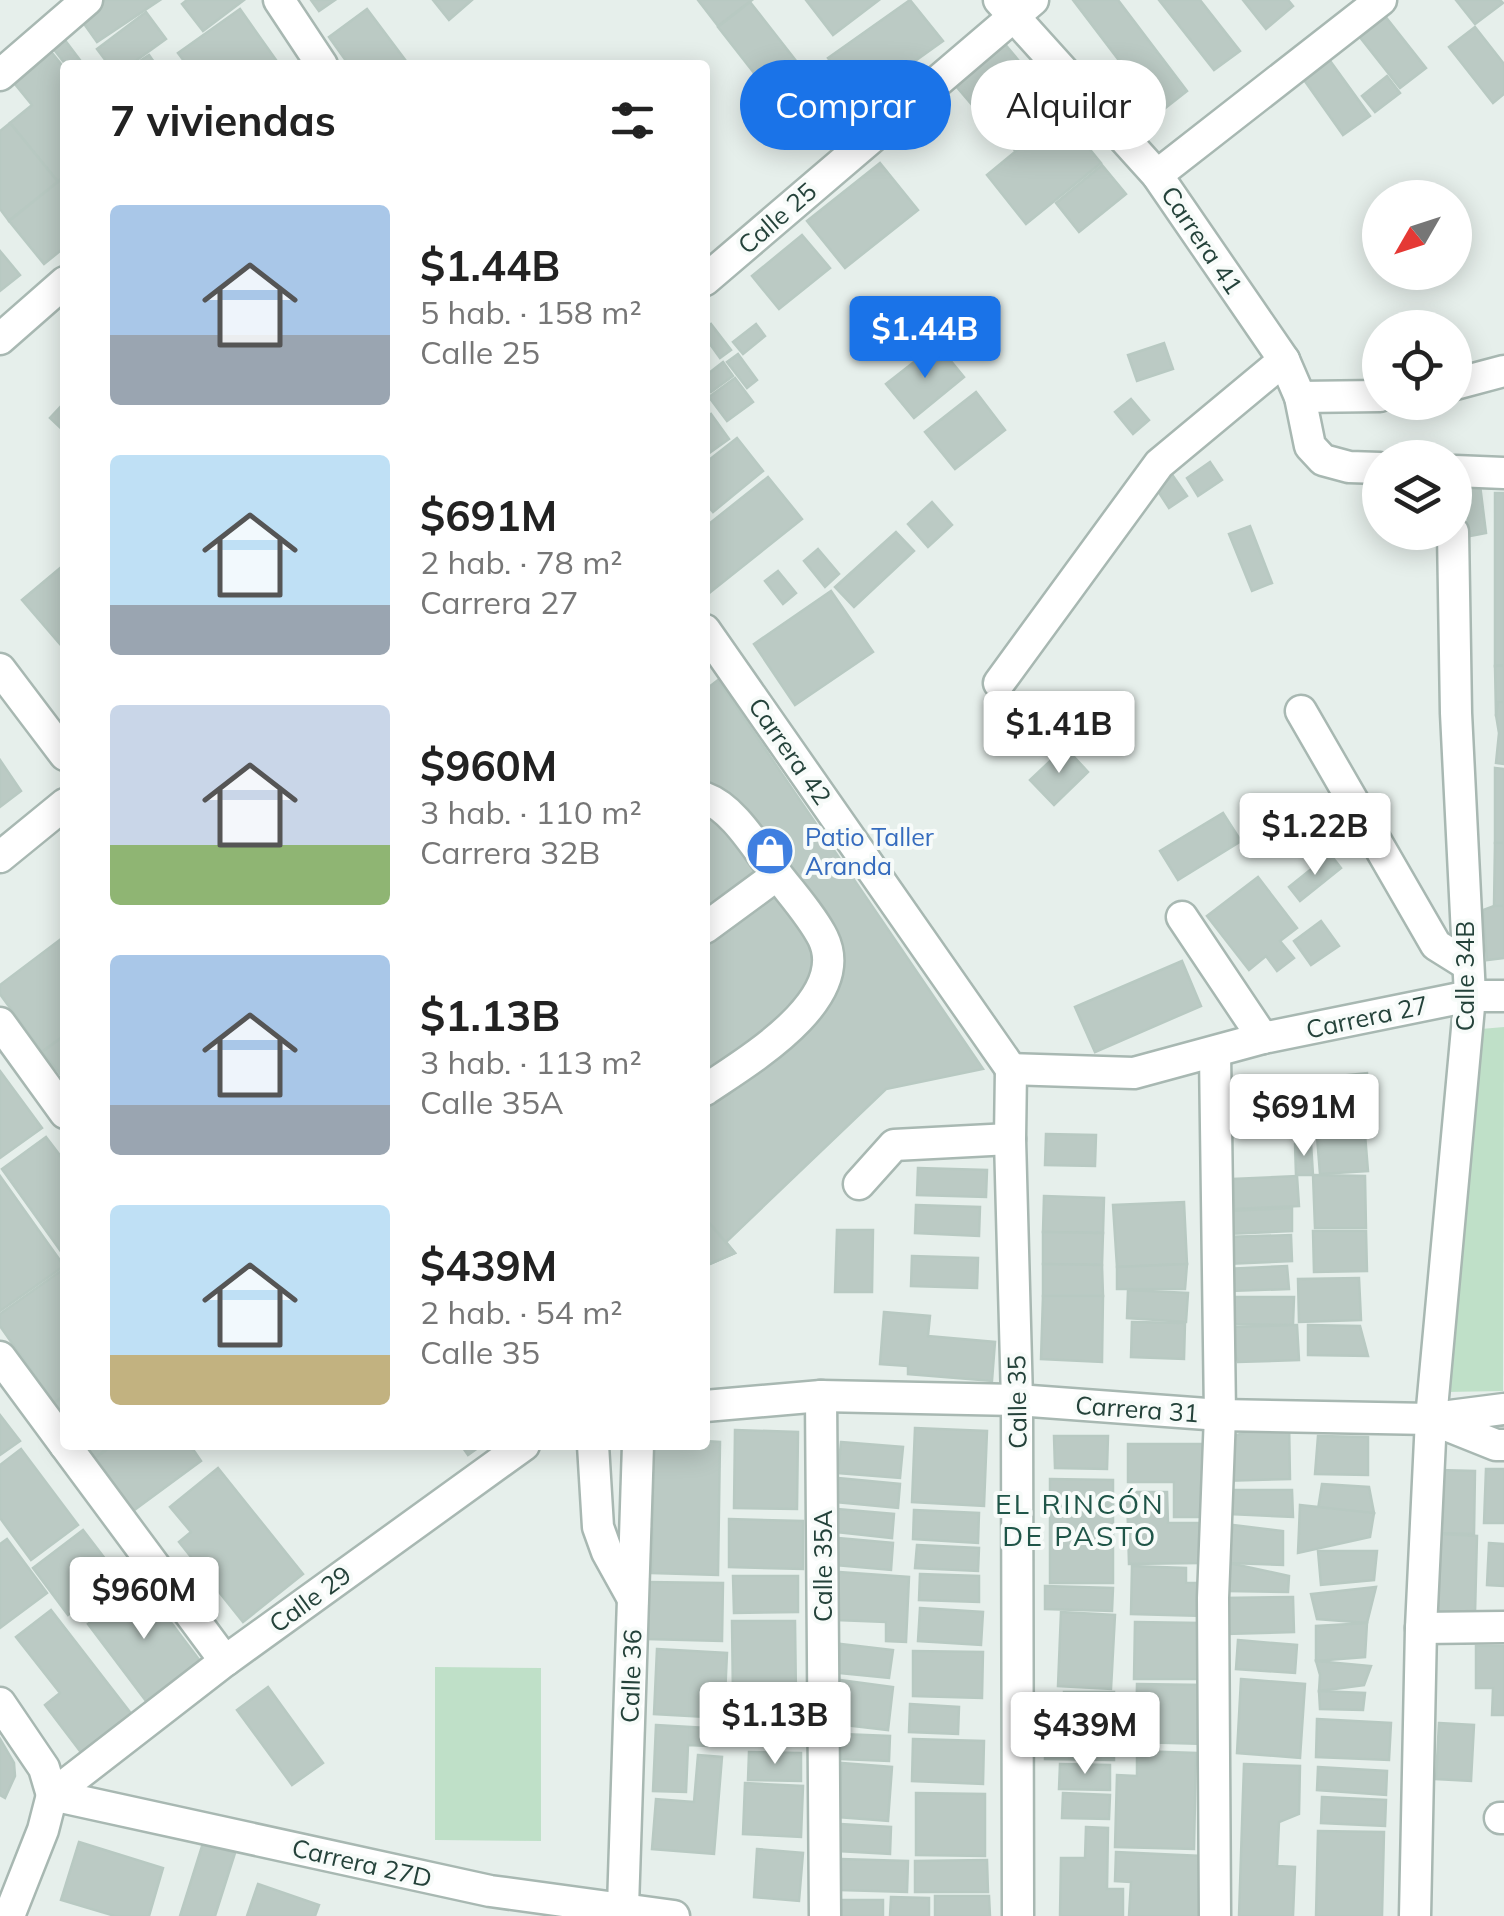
<!DOCTYPE html>
<html lang="es">
<meta charset="utf-8">
<style>
body{margin:0;font-family:Mulish,sans-serif;background:#f2f2f2;color:#222;height:100vh;display:flex;flex-direction:column;font-size:38px;white-space:nowrap}
*{box-sizing:border-box;margin:0}
p{font-size:32px;color:#767676}
.icon{flex:none;width:55px;height:55px;fill:none;stroke:currentColor;stroke-width:2;stroke-linecap:round;stroke-linejoin:round}
.map{position:relative;flex:1;overflow:hidden}
.side{position:absolute;left:60px;top:60px;width:650px;height:1390px;display:flex;flex-direction:column;background:#fff;border-radius:10px;box-shadow:0 5px 25px #0003}
.side>*{flex:none}
.guide{position:absolute;left:740px;top:60px;width:612px;height:90px;display:flex;gap:20px}
.needle{width:65px;rotate:231deg}
.controls{position:absolute;left:1362px;top:180px;display:grid;gap:20px}
.controls a{display:grid;place-items:center;width:110px;height:110px;border-radius:50%;background:#fff;box-shadow:0 5px 25px #0003;font-size:50px}
.price{position:absolute;translate:-50% -85px;padding:0 22px;border-radius:10px;background:#fff;color:#222;font-size:32px;line-height:65px;filter:drop-shadow(0 2px 5px #0008)}
.price::after{content:'';position:absolute;left:50%;top:60px;width:30px;height:22px;margin-left:-15px;background:inherit;clip-path:polygon(0 0,100% 0,50% 100%)}
.price.active{background:#1a73e8;color:#fff}
ul{padding:0;list-style:none}
li{display:flex;align-items:center;gap:30px;height:250px;padding:0 50px}
li span{display:grid;place-items:center;flex:none;width:280px;height:200px;border-radius:10px;color:#555}
li>.icon{margin-inline-start:auto}
span .icon{width:120px;height:120px;fill:#fffc;stroke-width:1}
li b{font-size:42px}
h2{display:flex;justify-content:space-between;align-items:center;height:120px;padding:0 50px;font-size:42px}
.pill{padding:0 35px;border-radius:45px;background:#fff;box-shadow:0 5px 25px #0003;font-size:35px;line-height:90px}
.pill.active{background:#1a73e8;color:#fff}
.map>svg:first-child{display:block}
.green{fill:#bfe0c8}
.building{fill:#bbcac4;stroke:#b8c9c2;stroke-width:2.5}
.lines{fill:none;stroke-linecap:round;stroke-linejoin:round}
.minor-casing{stroke:#a8b8b2;stroke-width:35}
.minor{stroke:#fff;stroke-width:30}
.labels{text-anchor:middle;stroke-width:8;stroke-linejoin:round;paint-order:stroke}
.street-label{font-size:25px;fill:#24423a;stroke:#f7fbf9}
.shop-label{font-size:25px;fill:#366cbe;stroke:#f7fbf9;text-anchor:start}
.neighbourhood-label{font-size:28px;letter-spacing:2.5px;fill:#1f5548;stroke:#f7fbf9}
</style>
<div class="map">
<svg width="1504" height="1916" viewBox="0 0 1504 1916">
<rect width="100%" height="100%" fill="#e6efeb"/>
<g class="green">
<path d="M1504,1027L1503,1391L1446,1392L1481,1029Z"/>
<path d="M435,1667L541,1668V1841L435,1840Z"/>
</g>
<g class="building">
<path d="M91,0H160L97,42L75,11Z"/>
<path d="M187,0H244L203,31L182,4Z"/>
<path d="M311,0H335L319,11Z"/>
<path d="M433,0H472L449,20Z"/>
<path d="M698,0H752L718,26Z"/>
<path d="M806,0H879L833,35Z"/>
<path d="M910,0L943,41L859,101L828,58Z"/>
<path d="M1073,0H1118L1187,91L1159,113Z"/>
<path d="M1159,0H1200L1240,51L1214,70Z"/>
<path d="M1243,0H1288L1293,6L1266,29Z"/>
<path d="M1456,0H1500L1503,3L1475,24Z"/>
<path d="M750,2L811,80L779,105L718,27Z"/>
<path d="M240,9L276,60L269,65H187L178,53Z"/>
<path d="M367,9L409,65H349L329,37Z"/>
<path d="M1381,11L1426,68L1400,88L1355,31Z"/>
<path d="M146,12L166,39L130,65H109L97,49Z"/>
<path d="M1475,27L1504,64V94L1493,103L1449,47Z"/>
<path d="M58,31L83,64L81,65H66L46,39Z"/>
<path d="M1004,43L1039,85L990,126L955,85Z"/>
<path d="M48,48L65,69V176L58,182L10,123L32,105L10,78Z"/>
<path d="M149,55L156,65H134Z"/>
<path d="M1328,58L1370,116L1343,135L1302,77Z"/>
<path d="M1387,76L1400,93L1375,112L1362,96Z"/>
<path d="M811,80L843,122L811,147L779,105Z"/>
<path d="M1041,90L1061,114L1016,152L996,127Z"/>
<path d="M1061,114L1101,163L1026,224L987,175Z"/>
<path d="M10,123L58,182L9,221L0,209V131Z"/>
<path d="M880,163L918,210L845,268L807,221Z"/>
<path d="M1102,165L1126,194L1079,232L1056,203Z"/>
<path d="M65,176V247L44,264L9,221Z"/>
<path d="M802,235L830,268L779,309L752,276Z"/>
<path d="M0,251L20,275L0,291Z"/>
<path d="M711,324L731,350L720,358L705,337V328Z"/>
<path d="M756,324L765,336L743,354L733,342Z"/>
<path d="M1164,343L1173,369L1137,381L1128,355Z"/>
<path d="M937,344L964,377L914,418L886,384Z"/>
<path d="M738,354L757,380L747,388L727,362Z"/>
<path d="M723,362L733,376L711,392L705,383V376Z"/>
<path d="M735,378L753,402L727,421L709,397Z"/>
<path d="M976,392L1005,430L955,469L925,432Z"/>
<path d="M1131,399L1149,420L1133,434L1115,412Z"/>
<path d="M65,402V432L50,418Z"/>
<path d="M711,414L729,439L705,456V418Z"/>
<path d="M737,438L763,471L713,512L705,503V463Z"/>
<path d="M1210,462L1222,480L1198,496L1187,478Z"/>
<path d="M1173,476L1187,496L1169,508L1156,488Z"/>
<path d="M768,477L802,519L708,594L705,590V527Z"/>
<path d="M1480,485L1486,533L1470,536L1463,487Z"/>
<path d="M1495,493H1504V665L1495,666Z"/>
<path d="M932,502L952,525L928,547L908,524Z"/>
<path d="M1250,526L1272,583L1252,591L1229,534Z"/>
<path d="M896,532L914,551L854,607L835,587Z"/>
<path d="M818,549L839,574L825,587L804,561Z"/>
<path d="M65,564V650L22,600Z"/>
<path d="M778,571L796,593L783,604L765,581Z"/>
<path d="M831,591L873,652L795,705L754,644Z"/>
<path d="M1495,666H1504V714L1496,715Z"/>
<path d="M718,680L983,1069L886,1089L726,1242L735,1253L705,1266V690Z"/>
<path d="M1498,702H1504V764L1496,763L1499,733L1496,715Z"/>
<path d="M1065,747L1088,772L1054,805L1030,780Z"/>
<path d="M0,760L21,791L0,807Z"/>
<path d="M1495,768L1504,769V843H1495Z"/>
<path d="M1223,813L1241,841L1178,880L1160,851Z"/>
<path d="M1495,843H1504V906H1494Z"/>
<path d="M1330,854L1341,868L1300,901L1289,887Z"/>
<path d="M1258,877L1297,928L1280,941L1294,958L1277,971L1266,956L1249,970L1207,916Z"/>
<path d="M1494,906H1504V958L1487,960L1483,910Z"/>
<path d="M1321,921L1339,946L1311,965L1294,941Z"/>
<path d="M65,936V1035L42,1052L0,994V985Z"/>
<path d="M1182,961L1201,1006L1095,1052L1075,1007Z"/>
<path d="M65,1035V1080L42,1052Z"/>
<path d="M0,1071L42,1128L0,1158Z"/>
<path d="M1367,1073L1371,1116L1303,1122L1298,1080Z"/>
<path d="M1364,1122L1368,1171L1320,1174L1316,1124Z"/>
<path d="M1046,1134L1096,1135L1095,1166L1045,1165Z"/>
<path d="M46,1137L65,1162V1257L2,1169Z"/>
<path d="M1311,1143L1313,1175H1296L1295,1144Z"/>
<path d="M918,1168L987,1170L986,1197L917,1195Z"/>
<path d="M1313,1175L1365,1176L1366,1228H1315Z"/>
<path d="M0,1176L64,1266L0,1311Z"/>
<path d="M1297,1176L1299,1206L1234,1209L1233,1179Z"/>
<path d="M1044,1196L1104,1198L1103,1233L1043,1232Z"/>
<path d="M1184,1202L1187,1264L1117,1267L1113,1205Z"/>
<path d="M916,1205L980,1207L979,1236L915,1233Z"/>
<path d="M1292,1208V1231L1227,1234L1225,1211Z"/>
<path d="M705,1218L735,1253L705,1266Z"/>
<path d="M837,1230H873L872,1292H835Z"/>
<path d="M1313,1231H1366L1367,1271L1314,1272Z"/>
<path d="M1043,1232L1103,1233L1102,1265L1043,1264Z"/>
<path d="M1291,1235L1292,1261L1226,1264L1225,1237Z"/>
<path d="M912,1256L978,1258L977,1288L911,1286Z"/>
<path d="M1043,1264L1102,1265L1103,1296H1043Z"/>
<path d="M1187,1264L1185,1289H1117V1267Z"/>
<path d="M1287,1266L1289,1289L1230,1291L1226,1269Z"/>
<path d="M65,1268V1395L54,1403L0,1326V1314Z"/>
<path d="M1359,1278L1361,1320L1299,1322L1298,1279Z"/>
<path d="M1128,1290L1188,1293L1186,1322L1127,1318Z"/>
<path d="M1043,1296H1103L1102,1362L1041,1359Z"/>
<path d="M1230,1297H1294L1293,1325L1229,1324Z"/>
<path d="M884,1312L930,1316L928,1336L995,1342L992,1381L908,1374V1366L880,1364Z"/>
<path d="M1132,1322L1185,1323L1184,1359L1131,1357Z"/>
<path d="M1297,1325L1299,1360L1238,1362L1227,1327Z"/>
<path d="M1308,1325L1360,1326L1368,1356L1308,1355Z"/>
<path d="M65,1395V1418L54,1403Z"/>
<path d="M0,1415L20,1441L0,1455Z"/>
<path d="M1289,1420L1290,1479L1221,1481L1230,1437Z"/>
<path d="M915,1428L987,1431L984,1506L912,1502Z"/>
<path d="M735,1430L798,1432L797,1509L734,1508Z"/>
<path d="M1054,1436H1108L1107,1469L1055,1468Z"/>
<path d="M1318,1436L1368,1437V1475L1315,1474Z"/>
<path d="M705,1441L720,1442L718,1575L652,1573L654,1445H705Z"/>
<path d="M841,1442L903,1447L900,1478L838,1473Z"/>
<path d="M1128,1444H1206V1517H1174V1482H1128Z"/>
<path d="M85,1445H113L95,1458Z"/>
<path d="M113,1445H190L201,1461L133,1511L95,1458Z"/>
<path d="M461,1445H482L468,1455Z"/>
<path d="M21,1449L78,1525L31,1560L0,1518V1465Z"/>
<path d="M218,1468L303,1574L243,1622L179,1542L191,1532L170,1507Z"/>
<path d="M1486,1469H1504V1523H1484Z"/>
<path d="M1438,1470L1475,1471L1474,1534L1437,1533Z"/>
<path d="M838,1478L900,1484L898,1508L836,1502Z"/>
<path d="M1050,1479L1113,1480V1583H1050Z"/>
<path d="M1322,1484L1369,1487L1374,1513L1318,1509Z"/>
<path d="M1229,1490H1292L1293,1517L1230,1514Z"/>
<path d="M1127,1492H1167L1168,1523H1199L1200,1563L1129,1564Z"/>
<path d="M1300,1505L1374,1513L1370,1537L1298,1553Z"/>
<path d="M837,1509L894,1514L892,1538L835,1532Z"/>
<path d="M914,1510L979,1513L978,1543L913,1539Z"/>
<path d="M729,1519L803,1521V1569L729,1567Z"/>
<path d="M1233,1525L1283,1531V1565L1229,1563Z"/>
<path d="M83,1530L119,1577L68,1615L33,1568Z"/>
<path d="M1441,1534L1477,1536L1475,1614L1438,1611Z"/>
<path d="M838,1538L893,1543L891,1570L836,1565Z"/>
<path d="M7,1539L47,1593L0,1628V1544Z"/>
<path d="M1489,1543L1504,1544V1586L1487,1585Z"/>
<path d="M917,1545L979,1548L978,1571L915,1568Z"/>
<path d="M1318,1551H1377L1374,1580L1321,1585Z"/>
<path d="M1229,1563L1289,1576L1288,1592L1228,1591Z"/>
<path d="M1132,1566L1186,1568V1583H1204V1616L1131,1614Z"/>
<path d="M839,1572L909,1577L906,1642L886,1641V1622L837,1620Z"/>
<path d="M920,1574L979,1576V1602L919,1600Z"/>
<path d="M733,1576H798V1612L734,1613Z"/>
<path d="M646,1582L723,1583L722,1641L646,1639Z"/>
<path d="M142,1584L200,1661L146,1701L88,1624Z"/>
<path d="M1045,1586L1113,1588L1112,1611L1045,1609Z"/>
<path d="M1376,1587L1367,1623L1317,1619L1311,1594Z"/>
<path d="M1293,1597L1294,1632L1226,1634L1224,1598Z"/>
<path d="M920,1608L983,1612L981,1645L918,1641Z"/>
<path d="M51,1610L133,1716L83,1755L45,1705L60,1693L16,1637Z"/>
<path d="M1061,1612L1115,1615L1111,1689L1058,1686Z"/>
<path d="M732,1621H795L796,1698H733Z"/>
<path d="M1135,1622L1201,1623V1679H1134Z"/>
<path d="M1367,1623L1365,1657L1316,1661V1626Z"/>
<path d="M1238,1640L1297,1645L1295,1673L1236,1669Z"/>
<path d="M841,1644L893,1650L889,1678L838,1673Z"/>
<path d="M1476,1646H1504V1715H1492L1493,1688H1476Z"/>
<path d="M657,1649L727,1653L724,1718L654,1714Z"/>
<path d="M913,1651L983,1652L982,1698L913,1696Z"/>
<path d="M1316,1661L1371,1666L1364,1685L1319,1691L1320,1675Z"/>
<path d="M1241,1679L1305,1684L1300,1758L1237,1753Z"/>
<path d="M840,1680L893,1687L888,1730L835,1724Z"/>
<path d="M1137,1684L1206,1685L1205,1744L1136,1742Z"/>
<path d="M268,1687L323,1763L292,1785L237,1710Z"/>
<path d="M1319,1691L1365,1693L1363,1710L1320,1709Z"/>
<path d="M1064,1692H1114V1727H1063Z"/>
<path d="M747,1702L798,1705L797,1745L746,1743Z"/>
<path d="M910,1704L959,1707L958,1734L909,1732Z"/>
<path d="M1317,1719L1391,1723L1389,1760L1316,1757Z"/>
<path d="M1439,1723L1474,1725L1471,1781L1436,1779Z"/>
<path d="M656,1725L707,1728V1746L688,1745L686,1792L653,1791Z"/>
<path d="M1045,1731L1114,1732V1760L1045,1759Z"/>
<path d="M842,1734L890,1736L889,1761L841,1759Z"/>
<path d="M0,1739L14,1763L15,1776L5,1798L0,1795Z"/>
<path d="M913,1739L984,1741L983,1784L912,1781Z"/>
<path d="M1137,1751L1196,1753L1194,1849L1115,1847L1117,1775L1137,1776Z"/>
<path d="M749,1752L801,1753V1781L748,1780Z"/>
<path d="M698,1755L722,1757L714,1854L652,1849L656,1799L694,1802Z"/>
<path d="M842,1763L892,1767L888,1821L838,1817Z"/>
<path d="M1060,1764L1110,1765V1790L1059,1789Z"/>
<path d="M1244,1764L1300,1766L1299,1814L1279,1822L1277,1866L1295,1867L1293,1916H1239Z"/>
<path d="M1318,1767L1387,1771L1386,1795L1317,1790Z"/>
<path d="M745,1783L803,1786L801,1837L743,1834Z"/>
<path d="M916,1793L985,1794V1856L916,1855Z"/>
<path d="M1063,1793L1110,1795L1109,1819L1062,1818Z"/>
<path d="M1322,1797L1386,1800L1385,1826L1321,1823Z"/>
<path d="M840,1824L891,1827L890,1854L838,1851Z"/>
<path d="M1086,1827L1108,1828L1107,1889H1123V1916H1060L1061,1858H1085Z"/>
<path d="M1318,1831L1384,1832L1382,1916H1316Z"/>
<path d="M79,1842L163,1868L149,1916H115L61,1900Z"/>
<path d="M203,1843L235,1853L215,1916H180Z"/>
<path d="M757,1849L803,1853L799,1901L754,1897Z"/>
<path d="M1116,1852L1202,1856L1199,1916H1129L1131,1882L1115,1881Z"/>
<path d="M840,1859L908,1861L907,1892L840,1890Z"/>
<path d="M987,1860L988,1892H915V1861Z"/>
<path d="M258,1884L319,1905L315,1916H247Z"/>
<path d="M935,1896H989L990,1916H935Z"/>
<path d="M891,1897L929,1898V1916H890Z"/>
<rect x="837" y="1900" width="46" height="16"/>
</g>
<g class="lines">
<g class="minor-casing">
<g id="minor">
<path d="M279,0L322,65"/>
<path d="M999,0L1157,175L1284,360L1300,397L1310,446L1323,460L1349,467L1380,468"/>
<path d="M0,75L87,0"/>
<path d="M1157,175L1381,0"/>
<path d="M705,280L1033,0"/>
<path d="M0,339L65,282"/>
<path d="M1455,384L1504,371"/>
<path d="M1300,397L1380,396"/>
<path d="M1455,471L1504,473"/>
<path d="M705,630L1011,1069"/>
<path d="M0,669L65,755"/>
<path d="M999,683L1159,464L1284,360"/>
<path d="M1301,711L1436,945L1468,965"/>
<path d="M705,798C733,808 755,846 773,869C789,891 811,914 823,938C853,1000 746,1062 705,1090"/>
<path d="M0,857L65,804"/>
<path d="M1182,917L1263,1038"/>
<path d="M705,928L777,875"/>
<path d="M0,1023L65,1113"/>
<path d="M1011,1069L1010,1139L1017,1400L1018,1916"/>
<path d="M1011,1069L1134,1073L1263,1038L1470,996H1504"/>
<path d="M859,1184L894,1145L1010,1139"/>
<path d="M0,1357L65,1445"/>
<path d="M821,1396L825,1916"/>
<path d="M705,1406L821,1396L1017,1400L1220,1415L1431,1419L1496,1445H1504"/>
<path d="M1434,1418L1504,1409"/>
<path d="M65,1445L225,1661"/>
<path d="M593,1445L598,1527L607,1552L632,1597"/>
<path d="M1421,1628L1504,1627"/>
<path d="M0,1703L44,1768L52,1795"/>
<path d="M52,1795L490,1891L674,1916"/>
<path d="M52,1795L225,1661L524,1445"/>
<path d="M1500,1818H1504"/>
<path d="M623,1907L638,1445"/>
<path d="M9,1916L43,1830L52,1795"/>
<path d="M1215,1916L1213,1598L1220,1415L1215,1053"/>
<path d="M1415,1916L1421,1628L1431,1419L1470,996L1456,713L1453,532"/>
</g>
</g>
<use href="#minor" class="minor"/>
</g>
<defs>
<g id="shop-disc" transform="scale(2.5)"><circle r="9.5" fill="#3f7fe0" stroke="#f7fbf9"/><path d="M-5-2.5h2.3a2.7 3.5 0 0 1 5.4 0H5L5.5 6h-11ZM-1.5-2.5h3a1.5 2.3 0 0 0-3 0Z" fill="#fff"/></g>
</defs>
<g fill-rule="evenodd">
<use href="#shop-disc" x="770" y="851"/>
</g>
<g class="labels">
<g class="street-label">
<text transform="translate(777 218) rotate(-41)" y="9">Calle 25</text>
<text transform="translate(1202 240) rotate(56)" y="9">Carrera 41</text>
<text transform="translate(790 751) rotate(55)" y="9">Carrera 42</text>
<text transform="translate(1465 976) rotate(-90)" y="9">Calle 34B</text>
<text transform="translate(1367 1017) rotate(-12)" y="9">Carrera 27</text>
<text transform="translate(1017 1402) rotate(-91)" y="9">Calle 35</text>
<text transform="translate(1137 1409) rotate(4)" y="9">Carrera 31</text>
<text transform="translate(823 1566) rotate(-90)" y="9">Calle 35A</text>
<text transform="translate(310 1599) rotate(-36)" y="9">Calle 29</text>
<text transform="translate(631 1676) rotate(-88)" y="9">Calle 36</text>
<text transform="translate(362 1863) rotate(13)" y="9">Carrera 27D</text>
</g>
<g class="shop-label">
<text x="805" y="846">Patio Taller<tspan x="805" dy="29">Aranda</tspan></text>
</g>
<g class="neighbourhood-label">
<text x="1080" y="1514">EL RINCÓN<tspan x="1080" dy="32">DE PASTO</tspan></text>
</g>
</g>
</svg>
<div class="controls">
<a><svg class="needle" viewBox="-14 -14 28 28"><path d="M0-13l5 13h-10z" fill="#e53935"/><path d="M0 13l5-13h-10z" fill="#767676"/></svg></a>
<a><svg class="icon" aria-label="locate" viewBox="0 0 24 24"><circle cx="12" cy="12" r="6"/><path d="M12 2v4M12 18v4M2 12h4M18 12h4"/></svg></a>
<a><svg class="icon" aria-label="layers" viewBox="0 0 24 24"><path d="M12 4l9 5-9 5-9-5zM3 14l9 5 9-5"/></svg></a>
</div>
<b class="price active" style="left:925px;top:381px">$1.44B</b>
<b class="price" style="left:1059px;top:776px">$1.41B</b>
<b class="price" style="left:1315px;top:878px">$1.22B</b>
<b class="price" style="left:1304px;top:1159px">$691M</b>
<b class="price" style="left:144px;top:1642px">$960M</b>
<b class="price" style="left:775px;top:1767px">$1.13B</b>
<b class="price" style="left:1085px;top:1777px">$439M</b>
<div class="guide">
<a class="pill active">Comprar</a>
<a class="pill">Alquilar</a>
</div>
<section class="side">
<h2>7 viviendas<svg class="icon" aria-label="filters" viewBox="0 0 24 24"><path d="M4 7h16M4 17h16"/><circle cx="9" cy="7" r="2"/><circle cx="15" cy="17" r="2"/></svg></h2>
<ul>
<li><span style="background:linear-gradient(#a9c7e8 65%,#9aa5b1 0)"><svg class="icon" aria-label="home" viewBox="0 0 24 24"><path d="M3 11l9-7 9 7M6 9v11h12V9"/></svg></span><div><b>$1.44B</b><p>5 hab. · 158 m²</p><p>Calle 25</p></div></li>
<li><span style="background:linear-gradient(#bfe0f5 75%,#9aa5b1 0)"><svg class="icon" aria-label="home" viewBox="0 0 24 24"><path d="M3 11l9-7 9 7M6 9v11h12V9"/></svg></span><div><b>$691M</b><p>2 hab. · 78 m²</p><p>Carrera 27</p></div></li>
<li><span style="background:linear-gradient(#c9d6e8 70%,#8fb573 0)"><svg class="icon" aria-label="home" viewBox="0 0 24 24"><path d="M3 11l9-7 9 7M6 9v11h12V9"/></svg></span><div><b>$960M</b><p>3 hab. · 110 m²</p><p>Carrera 32B</p></div></li>
<li><span style="background:linear-gradient(#a9c7e8 75%,#9aa5b1 0)"><svg class="icon" aria-label="home" viewBox="0 0 24 24"><path d="M3 11l9-7 9 7M6 9v11h12V9"/></svg></span><div><b>$1.13B</b><p>3 hab. · 113 m²</p><p>Calle 35A</p></div></li>
<li><span style="background:linear-gradient(#bfe0f5 75%,#c2b280 0)"><svg class="icon" aria-label="home" viewBox="0 0 24 24"><path d="M3 11l9-7 9 7M6 9v11h12V9"/></svg></span><div><b>$439M</b><p>2 hab. · 54 m²</p><p>Calle 35</p></div></li>
</ul>
</section>
</div>
